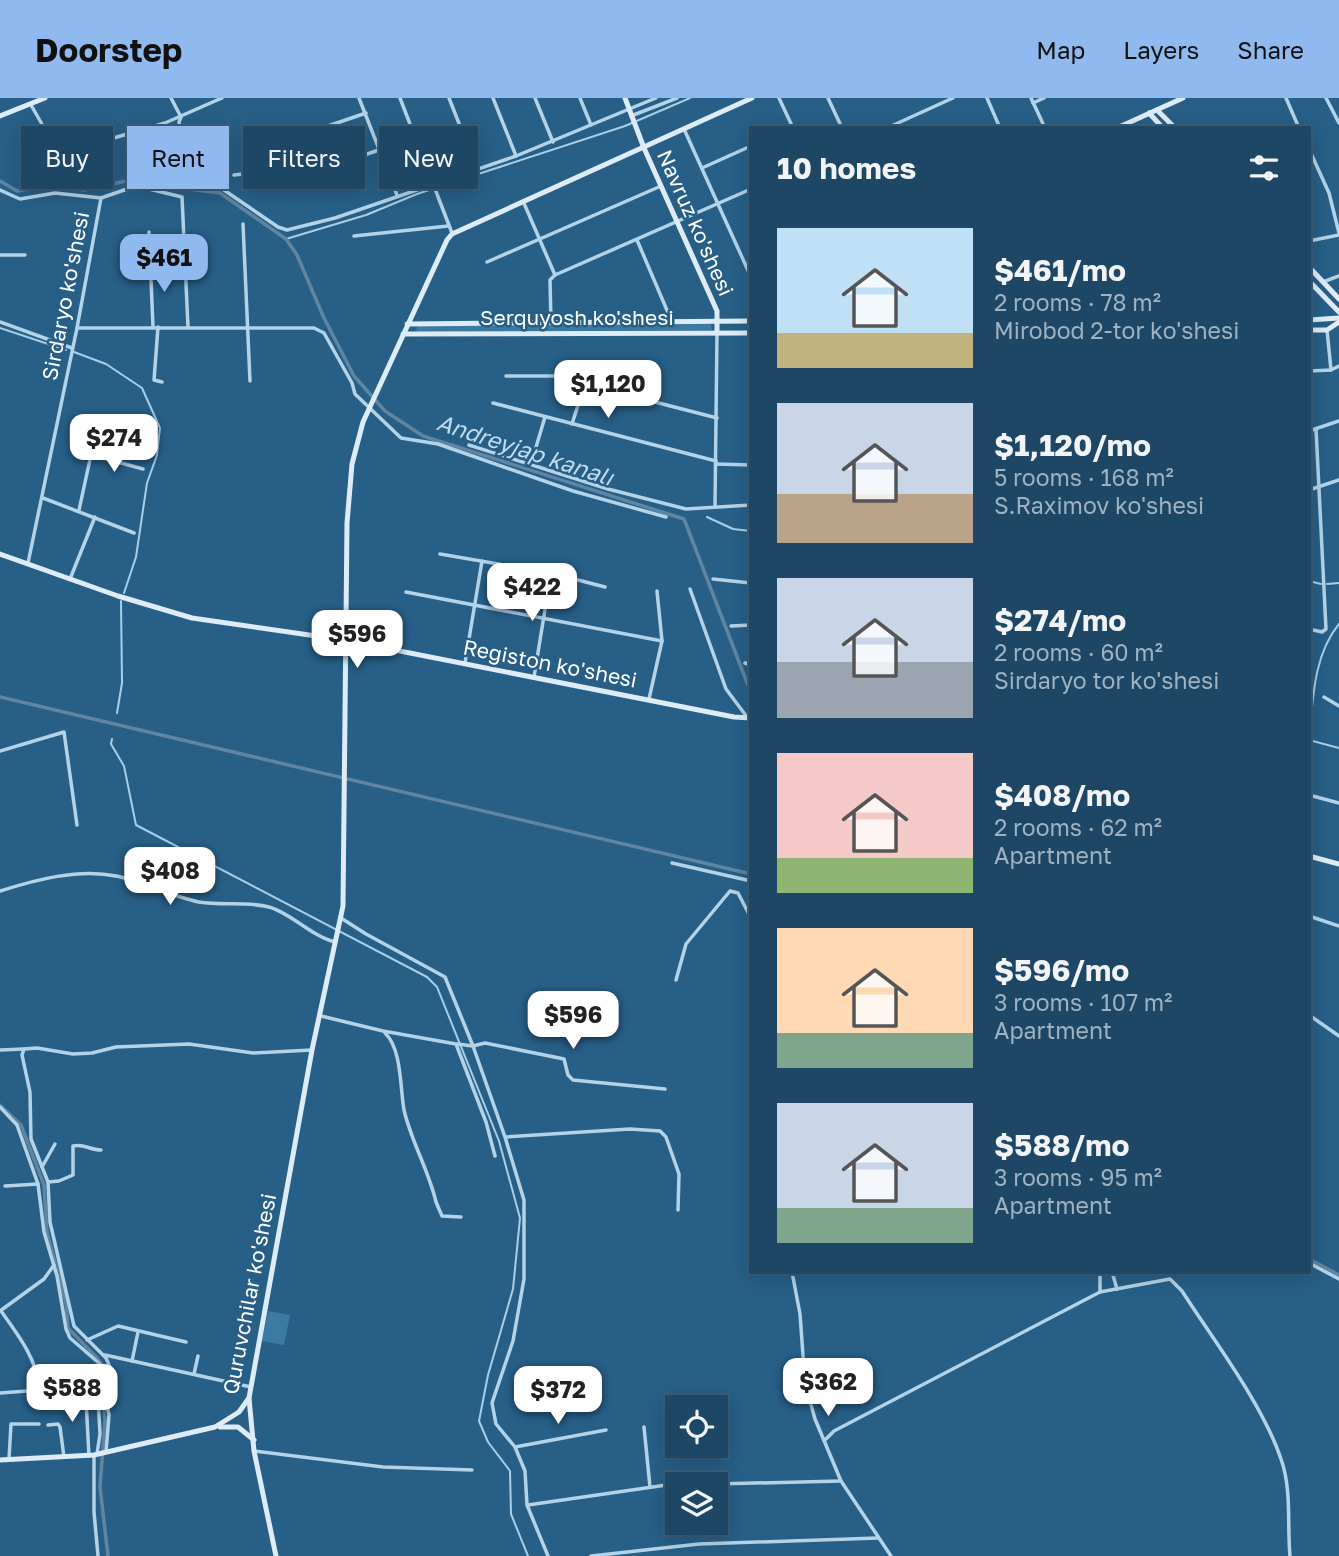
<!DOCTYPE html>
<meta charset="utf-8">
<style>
body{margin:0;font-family:"Golos Text",sans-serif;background:#2a516e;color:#f1f3f6;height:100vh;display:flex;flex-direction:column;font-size:26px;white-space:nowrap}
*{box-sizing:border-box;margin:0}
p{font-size:23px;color:#a0b2bf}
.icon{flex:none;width:38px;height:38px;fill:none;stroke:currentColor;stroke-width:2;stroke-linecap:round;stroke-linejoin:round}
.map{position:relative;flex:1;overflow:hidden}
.details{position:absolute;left:749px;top:28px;width:562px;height:1148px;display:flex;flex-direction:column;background:#1d4765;border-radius:0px;box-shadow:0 4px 18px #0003,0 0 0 2px #3b5f79}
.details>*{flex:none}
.banner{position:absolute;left:21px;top:28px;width:623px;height:63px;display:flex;gap:14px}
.fabs{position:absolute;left:665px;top:1297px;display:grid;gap:14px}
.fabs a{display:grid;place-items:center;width:63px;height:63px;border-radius:0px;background:#1d4765;box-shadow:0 4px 18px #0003,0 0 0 2px #3b5f79;font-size:35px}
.price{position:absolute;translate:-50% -60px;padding:0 16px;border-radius:14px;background:#fff;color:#222;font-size:23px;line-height:46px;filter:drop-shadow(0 2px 4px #0008)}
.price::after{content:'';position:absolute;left:50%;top:42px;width:21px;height:16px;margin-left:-10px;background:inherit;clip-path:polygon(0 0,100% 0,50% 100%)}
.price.current{background:#90b9f0;color:#111}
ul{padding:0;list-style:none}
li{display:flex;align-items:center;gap:21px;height:175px;padding:0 28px}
li span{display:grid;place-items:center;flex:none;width:196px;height:140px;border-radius:0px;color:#555}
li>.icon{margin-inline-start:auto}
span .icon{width:84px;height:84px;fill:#fffc;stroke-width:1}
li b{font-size:30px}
h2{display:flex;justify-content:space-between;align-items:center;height:84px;padding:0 28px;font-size:30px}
.chip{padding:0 24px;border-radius:0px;background:#1d4765;box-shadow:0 4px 18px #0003,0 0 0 2px #3b5f79;font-size:24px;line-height:63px}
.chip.current{background:#90b9f0;color:#111}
header{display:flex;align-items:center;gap:42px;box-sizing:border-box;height:98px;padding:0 35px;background:#90b9f0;color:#111}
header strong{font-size:33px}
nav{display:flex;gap:38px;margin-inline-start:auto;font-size:24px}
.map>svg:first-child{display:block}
.green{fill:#3c79a3}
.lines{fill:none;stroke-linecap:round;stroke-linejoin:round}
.stream{stroke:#a8cfe9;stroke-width:2}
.canal{stroke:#5f85a0;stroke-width:3.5}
.street{stroke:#b3d3e8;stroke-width:3.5}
.secondary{stroke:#ddecf7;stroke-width:5}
.labels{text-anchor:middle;stroke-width:5;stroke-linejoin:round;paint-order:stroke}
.street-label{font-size:21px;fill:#fff;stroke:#275f87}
.water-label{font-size:23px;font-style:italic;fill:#bfdcf0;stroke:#275f87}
</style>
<header>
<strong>Doorstep</strong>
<nav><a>Map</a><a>Layers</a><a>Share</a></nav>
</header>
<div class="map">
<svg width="1339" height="1458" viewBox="0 0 1339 1458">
<rect width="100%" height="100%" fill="#275f87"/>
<g class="green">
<path d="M711,226L712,232L416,234L417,228Z"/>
<path d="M268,1213L290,1217L284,1247L262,1243Z"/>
</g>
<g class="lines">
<g class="stream">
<path d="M286,141L366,117L417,96L625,28L690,0"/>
<path d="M0,230L66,252"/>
<path d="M74,254L106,266L142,290L160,330L157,357L147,385L136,459L124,495"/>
<path d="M707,419L733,431L751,433"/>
<path d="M1309,483L1321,486"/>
<path d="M1327,486L1339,485"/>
<path d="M1339,526C1313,558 1313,602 1309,642L1339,650"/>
<path d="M117,615L122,585L121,503"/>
<path d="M112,641L111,646L124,668L136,727L427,879L437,889L499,1043L520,1120L513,1191L488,1277L479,1323L488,1344L510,1373L511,1416L528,1458"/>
</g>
<g class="canal">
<path d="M0,83L17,93L47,88L84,92L126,83L220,95L286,141L297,157L324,220L354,278L385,313L423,338L684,421L751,595"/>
<path d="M0,599L751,776"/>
<path d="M0,1007L21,1027L44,1087L47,1134L66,1205L68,1230L97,1260L105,1270L108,1280L103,1303L105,1322L100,1389L108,1458"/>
<path d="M1309,1161L1339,1177"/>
</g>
<g class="street">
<path d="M171,0L181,19L179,24L183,45L177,79L180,82L221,90L278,129L287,132L335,120L516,58L656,0"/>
<path d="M359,0L397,97"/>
<path d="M400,0L452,135"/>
<path d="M449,0L477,71"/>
<path d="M493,0L516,58"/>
<path d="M535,0L553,44"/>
<path d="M580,0L591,27"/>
<path d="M779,0L793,30"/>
<path d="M828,0L842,30"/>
<path d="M987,0L1000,30"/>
<path d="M1031,0L1045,30"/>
<path d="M1286,0L1299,30"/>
<path d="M1326,0L1339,25"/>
<path d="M1033,5L1044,0"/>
<path d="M31,7L59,56L165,25L222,0"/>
<path d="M631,18L677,0"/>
<path d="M887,30L953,0"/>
<path d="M684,31L751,179"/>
<path d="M1309,51L1329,95L1339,135"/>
<path d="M258,52L366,15"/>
<path d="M702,70L751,48"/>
<path d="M234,77L295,70L311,75L379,52"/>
<path d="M0,92L20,101L55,95L101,100L127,91L145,90L182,99L188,229"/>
<path d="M523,103L555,177L550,182L551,225"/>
<path d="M243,126L250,283"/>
<path d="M149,134L153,229"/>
<path d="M354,138L448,128"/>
<path d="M637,142L672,224"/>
<path d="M1309,143L1339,137"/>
<path d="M0,157H25"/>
<path d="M487,164L661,88"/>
<path d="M555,177L751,91"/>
<path d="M1323,184L1339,178"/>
<path d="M0,224L72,250"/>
<path d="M158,229L154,282L162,284"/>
<path d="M77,230H314L324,235L352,285L355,296L401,340L438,346L573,393L666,419"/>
<path d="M1327,232L1331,272"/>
<path d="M1309,273L1331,272L1339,268"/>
<path d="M506,278H554L717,320"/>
<path d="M493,305L716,363"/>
<path d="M572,326L584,288"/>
<path d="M1309,333L1339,323"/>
<path d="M469,347L608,391L686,411L751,407"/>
<path d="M92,357L143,371"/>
<path d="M531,366L545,319"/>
<path d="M716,366L751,367"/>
<path d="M1309,392L1339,382"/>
<path d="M43,400L134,435"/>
<path d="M715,407L717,235"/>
<path d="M79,412L94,343"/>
<path d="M440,456L551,475L605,489"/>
<path d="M28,465L77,230L101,100"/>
<path d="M70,481L95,419"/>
<path d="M713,481L751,485"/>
<path d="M690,491L726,591L747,619"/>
<path d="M406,494L662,543"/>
<path d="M731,528L751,527"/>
<path d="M1309,531L1322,534L1326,531L1316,331"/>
<path d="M465,565L482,463"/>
<path d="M745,565L751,567"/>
<path d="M534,579L551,475"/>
<path d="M1324,599L1339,608"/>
<path d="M649,601L662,543L657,493"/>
<path d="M0,653L64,634L77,727"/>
<path d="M1309,697L1339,705"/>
<path d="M672,765L751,783"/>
<path d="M0,793C35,782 79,770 116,778C145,784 170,798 199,804C221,808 246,803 269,809C291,815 311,838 335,844"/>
<path d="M1309,818L1339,828"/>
<path d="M341,820L366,836L445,879L473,948L505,1039L524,1102V1181L513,1243L492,1305L496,1326L515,1349L525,1373L527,1407L548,1458"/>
<path d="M676,882L686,846L730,793L738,795L751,820"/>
<path d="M1309,917L1339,938"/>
<path d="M321,918L383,933L456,946L486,1024L495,1058"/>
<path d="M385,935C402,951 400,990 404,1012C411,1043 429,1073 436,1104L442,1118L461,1119"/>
<path d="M457,946L473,948L485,945L564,961L568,977L573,982L665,991"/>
<path d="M0,952L24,951"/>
<path d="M0,1009L17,1027L38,1086L44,1134L57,1178L66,1231L70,1240L100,1266L104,1276L98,1300L100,1336L97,1356"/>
<path d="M506,1039L630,1031L660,1033L666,1039L679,1076L678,1112"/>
<path d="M101,1052C90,1052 83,1045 73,1048V1077L59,1083L48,1084L31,1041L30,994L22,957L24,951L37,950L73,956L92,955L116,949L189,946L253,955L312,952"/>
<path d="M42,1069L55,1046"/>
<path d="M48,1084L50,1124L74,1228L106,1260L113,1276V1285L106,1303L109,1317L106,1354"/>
<path d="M5,1088L38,1086"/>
<path d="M1309,1165L1339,1181"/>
<path d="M792,1174L800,1216L805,1285L815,1321L841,1383L891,1458"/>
<path d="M1112,1174L1117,1191"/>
<path d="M1100,1194L1170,1181L1182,1193C1214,1243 1262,1305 1281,1361C1292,1392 1287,1426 1290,1458"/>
<path d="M0,1213L44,1181L54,1167"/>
<path d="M1,1213C19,1238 36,1260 40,1291"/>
<path d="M87,1242L118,1228L186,1244"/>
<path d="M105,1257L251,1289"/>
<path d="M132,1263L138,1234"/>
<path d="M194,1276L198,1258"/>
<path d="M0,1295L81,1289L86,1302L89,1358"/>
<path d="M48,1327L58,1326L60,1329L64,1359"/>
<path d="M644,1329L650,1389"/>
<path d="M826,1341L834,1333L1100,1194V1174"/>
<path d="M515,1349L606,1332"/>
<path d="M254,1353L383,1369L472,1372"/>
<path d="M94,1357V1414L98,1458"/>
<path d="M9,1361L11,1326H39"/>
<path d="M715,1386L841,1383"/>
<path d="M528,1407L701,1382L712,1386"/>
<path d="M591,1458L699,1446L878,1440"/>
</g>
<g class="secondary">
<path d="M625,0L644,50L717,213V235"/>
<path d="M1157,12L1175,30"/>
<path d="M1149,15L1163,30"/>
<path d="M0,18L45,0"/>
<path d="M1117,30L1183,0"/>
<path d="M1309,169L1339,201"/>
<path d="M1309,183L1339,214"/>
<path d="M1309,222L1339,220"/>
<path d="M407,226L751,223"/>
<path d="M1309,232H1327L1339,224"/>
<path d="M403,236L751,235"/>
<path d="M0,456L118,498L192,520L344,542L734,619L751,620"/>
<path d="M1309,758L1339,766"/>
<path d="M249,1300L254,1353L276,1458"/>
<path d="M220,1329H238L254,1342"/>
<path d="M0,1362L94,1357L215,1329L239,1314L249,1300L312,952L343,808L347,425L352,366L363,324L447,142L452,136L752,0"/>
</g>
</g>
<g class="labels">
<g class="street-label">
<text transform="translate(695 125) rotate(66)" y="7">Navruz ko'shesi</text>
<text transform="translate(66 198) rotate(-79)" y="7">Sirdaryo ko'shesi</text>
<text x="577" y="227">Serquyosh ko'shesi</text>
<text transform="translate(550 566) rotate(11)" y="7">Registon ko'shesi</text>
<text transform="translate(250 1196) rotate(-79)" y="7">Quruvchilar ko'shesi</text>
</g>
<g class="water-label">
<text transform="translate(525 352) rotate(18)" y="8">Andreyjap kanalı</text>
</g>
</g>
</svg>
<div class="fabs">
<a><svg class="icon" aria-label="locate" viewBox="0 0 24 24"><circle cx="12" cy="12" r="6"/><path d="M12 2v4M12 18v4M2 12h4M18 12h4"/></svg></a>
<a><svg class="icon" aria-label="layers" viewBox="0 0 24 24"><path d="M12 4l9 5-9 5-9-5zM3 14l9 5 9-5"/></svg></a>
</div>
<b class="price current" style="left:164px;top:196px">$461</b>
<b class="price" style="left:608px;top:322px">$1,120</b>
<b class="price" style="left:114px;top:376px">$274</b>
<b class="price" style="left:532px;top:525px">$422</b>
<b class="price" style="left:357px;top:572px">$596</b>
<b class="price" style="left:170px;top:809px">$408</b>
<b class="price" style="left:573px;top:953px">$596</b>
<b class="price" style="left:828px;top:1320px">$362</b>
<b class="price" style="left:72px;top:1326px">$588</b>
<b class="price" style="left:558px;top:1328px">$372</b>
<div class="banner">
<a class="chip">Buy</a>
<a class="chip current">Rent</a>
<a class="chip">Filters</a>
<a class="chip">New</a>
</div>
<section class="details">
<h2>10 homes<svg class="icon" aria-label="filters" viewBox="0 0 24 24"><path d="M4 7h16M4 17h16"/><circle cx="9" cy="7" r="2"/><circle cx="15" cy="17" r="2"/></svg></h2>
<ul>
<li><span style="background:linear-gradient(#bfe0f5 75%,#c2b280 0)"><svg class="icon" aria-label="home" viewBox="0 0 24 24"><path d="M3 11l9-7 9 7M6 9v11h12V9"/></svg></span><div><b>$461/mo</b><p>2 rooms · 78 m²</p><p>Mirobod 2-tor ko'shesi</p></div></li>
<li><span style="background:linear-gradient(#c9d6e8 65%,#b9a48a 0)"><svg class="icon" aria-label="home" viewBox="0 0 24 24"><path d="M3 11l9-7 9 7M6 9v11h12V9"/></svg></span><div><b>$1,120/mo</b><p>5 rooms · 168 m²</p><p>S.Raximov ko'shesi</p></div></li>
<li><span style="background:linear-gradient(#c9d6e8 60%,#9aa5b1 0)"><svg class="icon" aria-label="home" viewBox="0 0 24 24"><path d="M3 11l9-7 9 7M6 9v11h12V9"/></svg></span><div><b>$274/mo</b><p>2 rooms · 60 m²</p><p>Sirdaryo tor ko'shesi</p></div></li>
<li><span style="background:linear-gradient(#f6c9c9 75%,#8fb573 0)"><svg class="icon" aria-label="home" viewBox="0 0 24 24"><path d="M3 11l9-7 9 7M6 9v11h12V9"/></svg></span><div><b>$408/mo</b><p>2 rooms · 62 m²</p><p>Apartment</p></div></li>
<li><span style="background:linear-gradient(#ffd9b3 75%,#7fa58c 0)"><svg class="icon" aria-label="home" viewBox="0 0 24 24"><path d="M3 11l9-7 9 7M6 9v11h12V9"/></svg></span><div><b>$596/mo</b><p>3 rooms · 107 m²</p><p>Apartment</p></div></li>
<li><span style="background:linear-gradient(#c9d6e8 75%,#7fa58c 0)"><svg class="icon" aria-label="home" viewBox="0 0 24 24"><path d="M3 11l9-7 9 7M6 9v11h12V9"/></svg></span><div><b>$588/mo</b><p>3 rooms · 95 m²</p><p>Apartment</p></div></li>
</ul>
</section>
</div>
